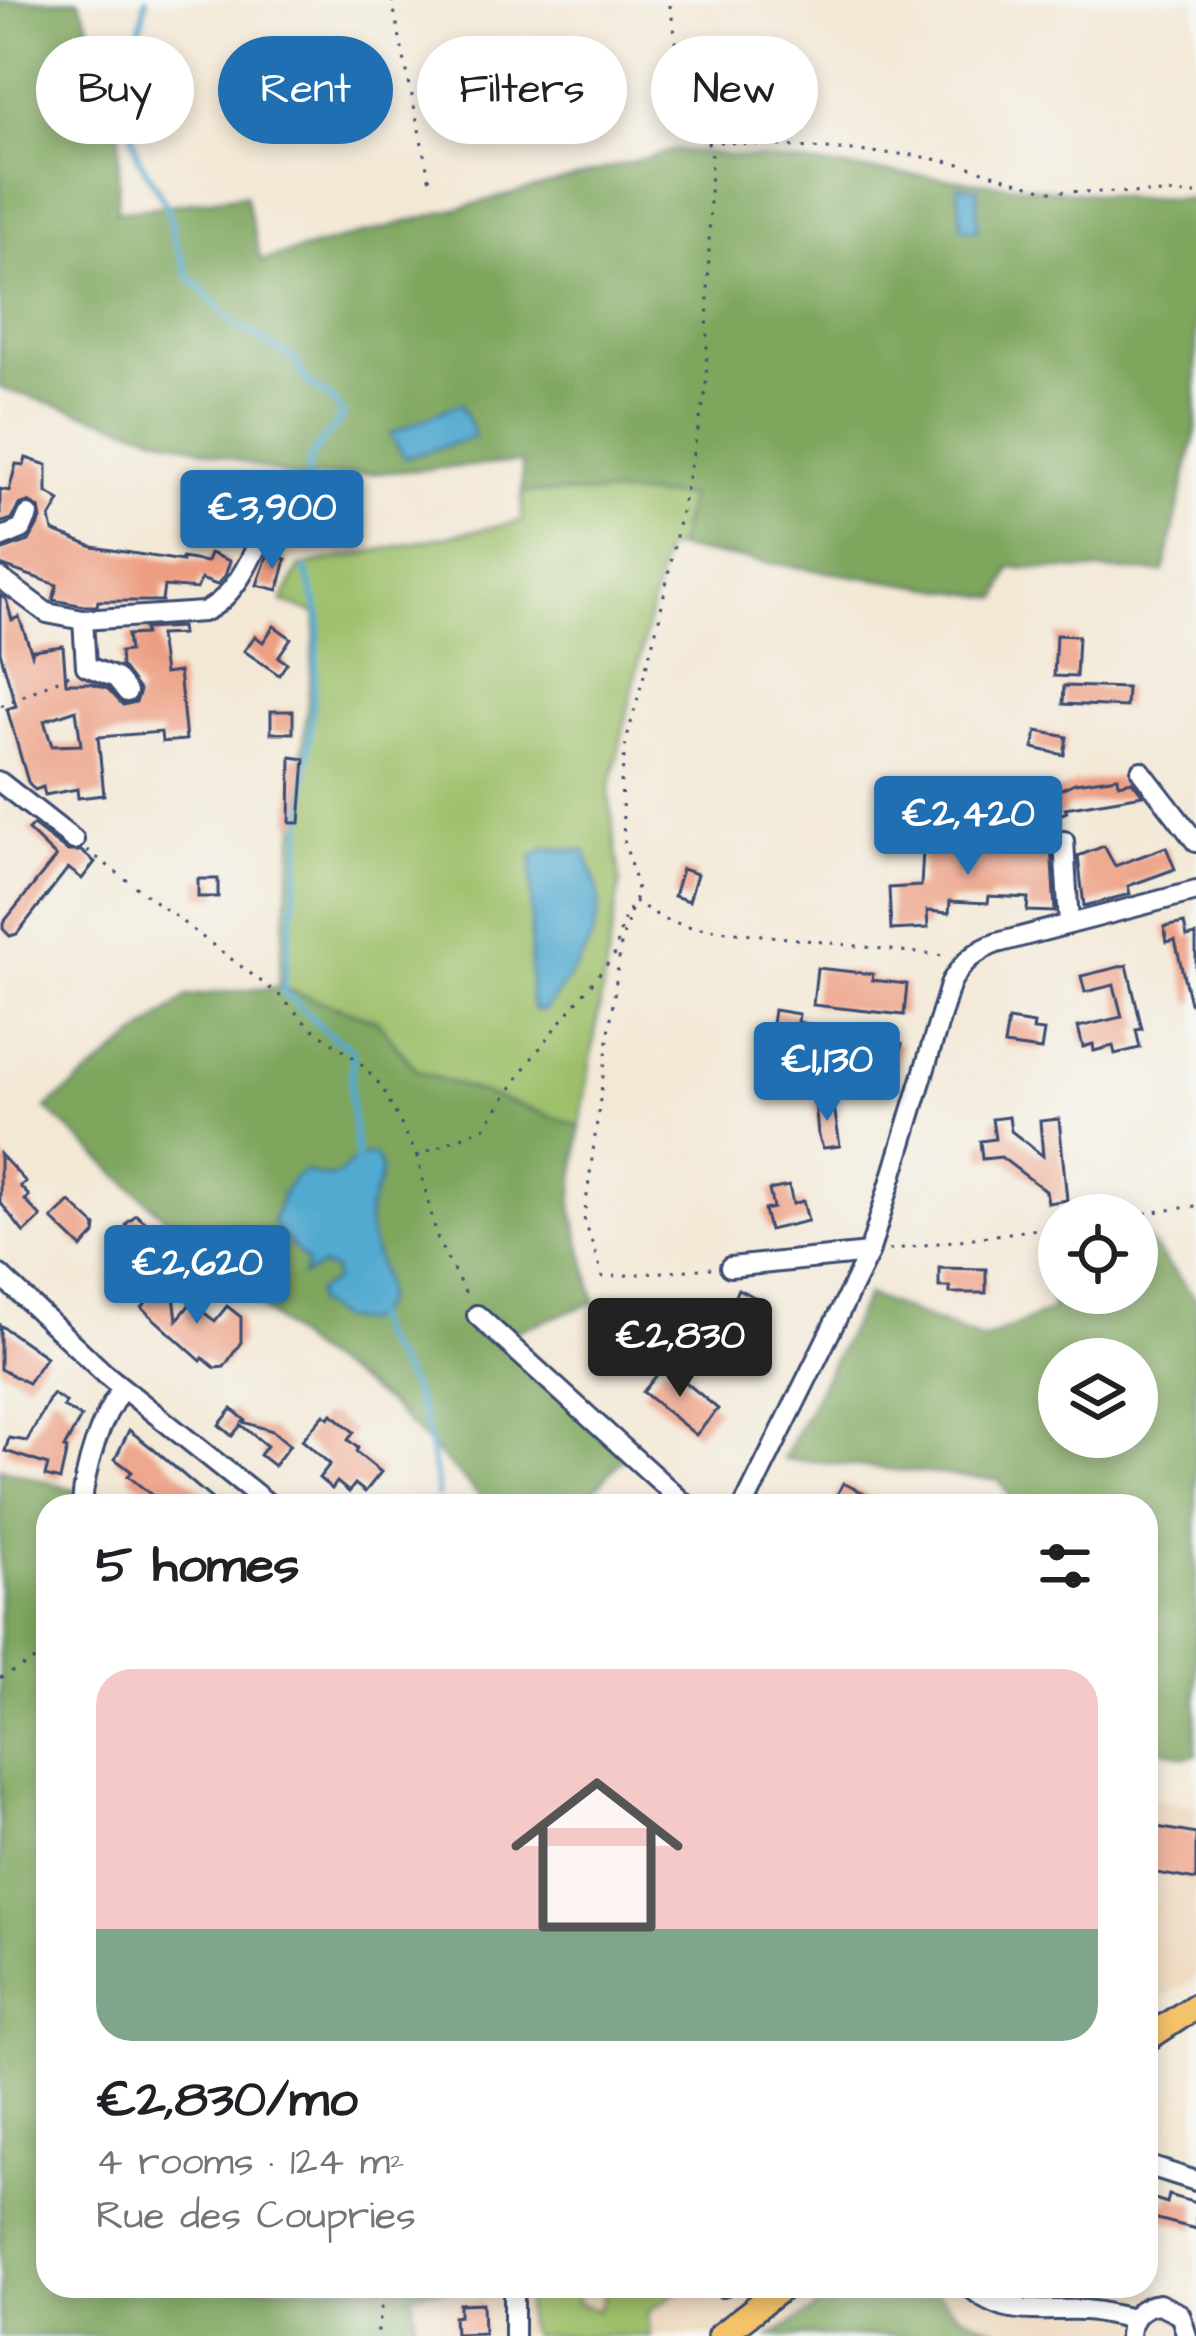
<!DOCTYPE html>
<meta charset="utf-8">
<style>
body{margin:0;font-family:"Architects Daughter",sans-serif;background:#f2f2f2;color:#202124;height:100vh;display:flex;flex-direction:column;font-size:45px;white-space:nowrap}
*{box-sizing:border-box;margin:0}
p{font-size:39px;color:#757577}
.icon{flex:none;width:66px;height:66px;fill:none;stroke:currentColor;stroke-width:2;stroke-linecap:round;stroke-linejoin:round}
.map{position:relative;flex:1;overflow:hidden}
.drawer{position:absolute;left:36px;top:1494px;width:1122px;height:804px;display:flex;flex-direction:column;background:#fff;border-radius:36px;box-shadow:0 6px 18px #0003}
.drawer>*{flex:none}
.top-card{position:absolute;left:36px;top:36px;width:1125px;height:108px;display:flex;gap:24px}
.buttons{position:absolute;left:1038px;top:1194px;display:grid;gap:24px}
.buttons a{display:grid;place-items:center;width:120px;height:120px;border-radius:50%;background:#fff;box-shadow:0 6px 18px #0003;font-size:60px}
.price{position:absolute;translate:-50% -102px;padding:0 27px;border-radius:12px;background:#1f6fb2;color:#fff;font-size:39px;line-height:78px;filter:drop-shadow(0 3px 6px #0008)}
.price::after{content:'';position:absolute;left:50%;top:72px;width:36px;height:27px;margin-left:-18px;background:inherit;clip-path:polygon(0 0,100% 0,50% 100%)}
.price.active{background:#222;color:#fff}
ul{padding:0;list-style:none}
li{display:grid;align-content:center;gap:24px;height:636px;padding:0 60px}
li+li{border-top:3px solid #e0e0e0}
li span{display:grid;place-items:center;height:372px;border-radius:36px;color:#555}
li>.icon{margin-inline-start:auto}
span .icon{width:216px;height:216px;fill:#fffc;stroke-width:1}
li b{font-size:51px}
h2{display:flex;justify-content:space-between;align-items:center;height:144px;padding:0 60px;font-size:51px}
.tag{padding:0 42px;border-radius:54px;background:#fff;box-shadow:0 6px 18px #0003;font-size:42px;line-height:108px}
.tag.active{background:#1f6fb2;color:#fff}
.map>svg:first-child{display:block}
.built{fill:#edd7bb}
.green{fill:#9dbf69;stroke:#5c7764;stroke-width:3}
.forest{fill:#7ea65d;stroke:#4c6a5e;stroke-width:3;fill-rule:evenodd}
.water{fill:#53aad0;stroke:#376c97;stroke-width:3}
.lines{fill:none;stroke-linecap:round;stroke-linejoin:round}
.stream{stroke:#53aad0;stroke-width:6}
.building{fill:#ed9e82;fill-rule:evenodd}
.minor-casing{stroke:#3b4b70;stroke-width:24}
.major-casing{stroke:#3b4b70;stroke-width:30}
.path{stroke:#3b4b70;stroke-width:3;stroke-dasharray:3 9;stroke-linecap:butt}
.minor{stroke:#fff;stroke-width:18}
.major{stroke:#f3c26a;stroke-width:24}
</style>
<div class="map">
<svg width="1196" height="2336" viewBox="0 0 1196 2336">
<rect width="100%" height="100%" fill="#f6f6f2"/>
<filter id="ink" filterUnits="userSpaceOnUse"><feTurbulence type="fractalNoise" baseFrequency=".00833" numOctaves="2"/><feDisplacementMap in="SourceGraphic" scale="24" xChannelSelector="R" yChannelSelector="G"/><feConvolveMatrix kernelMatrix="1 2 1 2 8 2 1 2 1" color-interpolation-filters="sRGB"/></filter>
<filter id="wash" filterUnits="userSpaceOnUse"><feTurbulence type="fractalNoise" baseFrequency=".004" numOctaves="4" result="noise"/><feDisplacementMap in="SourceGraphic" scale="48" xChannelSelector="R" yChannelSelector="G"/><feGaussianBlur stdDeviation="2.7" result="paint"/><feColorMatrix in="noise" values="0 0 0 0 0 0 0 0 0 0 0 0 0 0 0 0 0 1.4 0 .05"/><feComposite in="paint" operator="in"/></filter>
<g filter="url(#wash)">
<rect width="100%" height="100%" fill="#f3e8d5"/>
<g class="built">
<path d="M1146,1798L1196,1806V1978L1146,2009Z"/>
<path d="M464,2286H1082L1119,2295L1144,2289L1177,2294L1196,2309V2336H417L411,2294Z"/>
</g>
<g class="green">
<path d="M522,492L690,496L677,548H665L609,793L620,882L580,1126L417,1071L376,1020L278,987L317,614L282,602L300,566L522,521Z"/>
<path d="M526,2286H570L580,2291L576,2302L598,2311L609,2286H686L648,2312L650,2336H532L527,2326Z"/>
</g>
<g class="forest">
<path d="M0,0H79L121,104L117,212L245,195L261,261L676,150L1133,198L1196,199V429L1164,572L1010,568L999,598L685,550L677,548L689,496L522,492V462L299,479L0,388Z"/>
<path d="M278,987L376,1020L417,1071L580,1126L572,1207L595,1302L510,1333L630,1450L580,1506H490L386,1402L304,1346L46,1108L188,996Z"/>
<path d="M1138,1228L1196,1299V1755L1184,1757L1146,1743V1506H1016L999,1480L783,1459L867,1295L983,1340L1052,1310L1048,1239L1059,1237V1293H1137ZM1137,1359V1437H1059V1359Z"/>
<path d="M0,1468L78,1491L86,1506H48V2286H464L412,2294L417,2336H0Z"/>
<path d="M837,2286H929L960,2315L998,2330L995,2336H770L810,2313Z"/>
</g>
<g class="water">
<path d="M958,186L978,188L977,231L961,227Z"/>
<path d="M461,403L475,437L405,458L390,434Z"/>
<path d="M545,848L585,851C590,866 598,883 599,898C602,938 567,982 544,1011L534,1010L530,996L532,857Z"/>
<path d="M374,1155C392,1175 369,1193 368,1217C367,1244 390,1280 383,1302C379,1312 372,1317 363,1323L338,1318L316,1303V1292L334,1281V1270L322,1266L303,1276L307,1264C298,1245 278,1241 273,1219C284,1199 281,1183 305,1171C352,1191 339,1153 374,1155Z"/>
</g>
<g class="lines">
<g class="stream">
<path d="M146,0L131,75L130,124L138,157L168,208L173,236L188,275L234,324L296,360L306,381L332,400L343,415C315,458 301,446 311,503"/>
<path d="M305,568L320,616L299,860L283,991L329,1034L353,1050L350,1096L358,1163"/>
<path d="M371,1314C376,1343 394,1357 408,1382C427,1415 432,1459 438,1496"/>
</g>
</g>
<g id="blocks">
<g class="building">
<path d="M26,458L47,465V493L60,501L50,518L53,531L93,547L182,561V558L207,562L210,553L230,561L225,576L217,585L201,579L197,589L164,586L162,601H98L97,606H84L53,600L57,585L0,565V551L29,541L41,519L39,508L28,502L19,505L12,519L0,523V489L9,491L16,464L24,465Z"/>
<path d="M341,509L348,537L322,543L315,515Z"/>
<path d="M268,554L286,559L278,590L257,585Z"/>
<path d="M0,595L6,599L12,620L19,617L32,654L33,650L63,646L66,683H91L108,689L123,705L136,702L140,691L121,666L120,652L129,651L127,635L145,634L144,629L181,627L182,634L159,635L164,674L179,672L186,740L162,742L161,732L98,737L104,795L78,798L77,789L45,795L43,787L35,790L28,782L7,709L16,706L0,652ZM76,710L81,745L52,746L44,721Z"/>
<path d="M274,626L291,638L278,657L287,663L279,675L244,651L255,636L263,642Z"/>
<path d="M1056,635L1078,636L1076,677L1054,676Z"/>
<path d="M1064,686L1127,688L1126,707L1063,704Z"/>
<rect x="271" y="711" width="22" height="22"/>
<path d="M1037,731L1067,737L1064,755L1033,748Z"/>
<path d="M291,757L305,759L300,823H290Z"/>
<path d="M1118,777L1119,784L1132,781L1143,795L1065,808L1067,812L978,849L970,827L1033,824L1025,805L1075,783Z"/>
<path d="M33,825L67,851H81L95,862L82,879L68,868L17,934L10,936L3,929V923L56,857L28,830Z"/>
<path d="M885,832L941,833L940,846L964,850L1051,845L1055,912L1027,911L1028,898L989,896L988,903L950,901L949,913L927,911L928,928L891,930L889,888L921,886L923,850L886,852Z"/>
<path d="M1104,846L1115,866L1166,847L1175,869L1128,886L1130,894L1084,906L1078,856Z"/>
<path d="M682,869L697,874L689,901L674,896Z"/>
<rect x="198" y="879" width="20" height="18"/>
<path d="M1184,923L1187,937L1196,935V1002L1190,1003L1175,940L1167,942L1164,927Z"/>
<path d="M1127,965L1142,1029L1136,1030L1140,1048L1115,1054L1113,1046L1094,1051L1093,1044L1083,1047L1078,1027L1122,1017L1114,985L1085,992L1081,976Z"/>
<path d="M817,968L873,974L872,980L907,984L904,1015L813,1005Z"/>
<path d="M774,1010L799,1014L798,1022L822,1027L820,1043L770,1038Z"/>
<path d="M1008,1020L1034,1024L1033,1030L1044,1031L1041,1050L1004,1045Z"/>
<path d="M883,1040L902,1044L896,1076L876,1072Z"/>
<path d="M833,1100L840,1146L823,1148L818,1134L815,1102Z"/>
<path d="M1009,1117L1011,1131L1043,1156L1040,1121L1059,1119L1067,1200L1048,1203L1046,1191L1001,1157L982,1159L980,1141L995,1139L992,1119Z"/>
<path d="M0,1154L26,1182L20,1186L29,1196L25,1200L41,1217L24,1233L0,1202Z"/>
<path d="M789,1186L793,1204L803,1201L808,1221L769,1230L764,1210L773,1208L769,1190Z"/>
<path d="M70,1202L96,1226L95,1234L82,1248L52,1219Z"/>
<path d="M136,1215L157,1231L145,1247L152,1249L148,1265L162,1277L118,1291L111,1283L127,1223Z"/>
<path d="M939,1268L986,1269V1293H950V1287H939Z"/>
<path d="M165,1280L173,1287L177,1320L191,1303L215,1321L227,1306L241,1317V1342L224,1367L215,1368L203,1358L201,1361L142,1308Z"/>
<path d="M738,1289L758,1299L751,1312L758,1316L740,1338L719,1326Z"/>
<path d="M694,1321L722,1335L707,1365L678,1350Z"/>
<path d="M0,1325L46,1357L28,1383L0,1369Z"/>
<path d="M665,1365L718,1409L696,1435L643,1392Z"/>
<path d="M52,1394L66,1402L63,1407L81,1417L64,1448L67,1449L60,1480L45,1476L48,1465L5,1451L9,1438L27,1441Z"/>
<path d="M232,1409L245,1420L243,1422L273,1431L290,1445L274,1466L260,1455L267,1446L241,1425L232,1436L219,1425Z"/>
<path d="M324,1414L329,1418L332,1414L354,1432L348,1440L358,1448L356,1452L381,1472L365,1492L355,1484L349,1492L337,1482L332,1489L319,1478L330,1464L302,1440Z"/>
<path d="M129,1430L152,1448L220,1506H165L128,1476L132,1472L115,1459Z"/>
<path d="M843,1483L890,1506H844L834,1501Z"/>
<path d="M1146,1825L1196,1834V1880L1146,1871Z"/>
<path d="M1169,2195L1196,2203V2229L1146,2216V2196L1167,2203Z"/>
<path d="M483,2303L484,2333L455,2334L454,2316L460,2315V2304Z"/>
</g>
</g>
</g>
<g filter="url(#ink)">
<use href="#blocks" fill-opacity="0" stroke="#3b4b70" stroke-width="3"/>
<g class="lines">
<g class="minor-casing">
<g id="minor">
<path d="M0,538L22,529L28,515"/>
<path d="M0,578L47,613L83,620L203,612C243,595 261,533 280,496"/>
<path d="M83,620L86,666L116,678L127,692"/>
<path d="M1141,771L1196,842"/>
<path d="M0,782L74,840"/>
<path d="M1064,841L1069,924"/>
<path d="M730,1267L869,1253"/>
<path d="M0,1275L104,1373L271,1506"/>
<path d="M477,1315L687,1506"/>
<path d="M82,1506C84,1468 100,1419 122,1389"/>
<path d="M744,1506L869,1253L951,982C963,962 975,951 997,943L1196,891"/>
<path d="M1146,2165L1196,2181"/>
<path d="M514,2286V2336"/>
<path d="M722,2286V2287"/>
<path d="M969,2286C1003,2319 1042,2308 1085,2310C1101,2311 1117,2316 1133,2319"/>
<path d="M1001,2286L1020,2309"/>
<path d="M1129,2336C1130,2317 1140,2306 1159,2304L1180,2314L1187,2336"/>
</g>
</g>
<g class="major-casing">
<g id="major">
<path d="M1146,2039L1196,2006"/>
<path d="M720,2336L784,2286"/>
</g>
</g>
<g class="path">
<path d="M392,0L431,187"/>
<path d="M707,141L914,155L960,164L1049,191L1196,194"/>
<path d="M1,706L71,674"/>
<path d="M87,850L279,995L309,1026L357,1060L382,1087L417,1156L438,1241L468,1298"/>
<path d="M634,901L665,920L692,927L944,956"/>
<path d="M631,910L621,944L584,1218L603,1277L711,1268"/>
<path d="M417,1156L485,1127L532,1058L615,954L622,924L638,893L624,839L621,783L626,742L659,619L706,390L711,149L687,104L669,0"/>
<path d="M1133,1215L1196,1206"/>
<path d="M889,1250L1059,1226"/>
<path d="M37,1661L48,1688"/>
<path d="M0,1678L48,1653"/>
<path d="M368,2286L382,2307L377,2336"/>
</g>
<use href="#minor" class="minor"/>
<use href="#major" class="major"/>
</g>
</g>
</svg>
<div class="buttons">
<a><svg class="icon" aria-label="locate" viewBox="0 0 24 24"><circle cx="12" cy="12" r="6"/><path d="M12 2v4M12 18v4M2 12h4M18 12h4"/></svg></a>
<a><svg class="icon" aria-label="layers" viewBox="0 0 24 24"><path d="M12 4l9 5-9 5-9-5zM3 14l9 5 9-5"/></svg></a>
</div>
<b class="price" style="left:272px;top:572px">€3,900</b>
<b class="price" style="left:968px;top:878px">€2,420</b>
<b class="price" style="left:827px;top:1124px">€1,130</b>
<b class="price" style="left:197px;top:1327px">€2,620</b>
<b class="price active" style="left:680px;top:1400px">€2,830</b>
<div class="top-card">
<a class="tag">Buy</a>
<a class="tag active">Rent</a>
<a class="tag">Filters</a>
<a class="tag">New</a>
</div>
<section class="drawer">
<h2>5 homes<svg class="icon" aria-label="filters" viewBox="0 0 24 24"><path d="M4 7h16M4 17h16"/><circle cx="9" cy="7" r="2"/><circle cx="15" cy="17" r="2"/></svg></h2>
<ul>
<li><span style="background:linear-gradient(#f6c9c9 70%,#7fa58c 0)"><svg class="icon" aria-label="home" viewBox="0 0 24 24"><path d="M3 11l9-7 9 7M6 9v11h12V9"/></svg></span><div><b>€2,830/mo</b><p>4 rooms · 124 m²</p><p>Rue des Coupries</p></div></li>
</ul>
</section>
</div>
